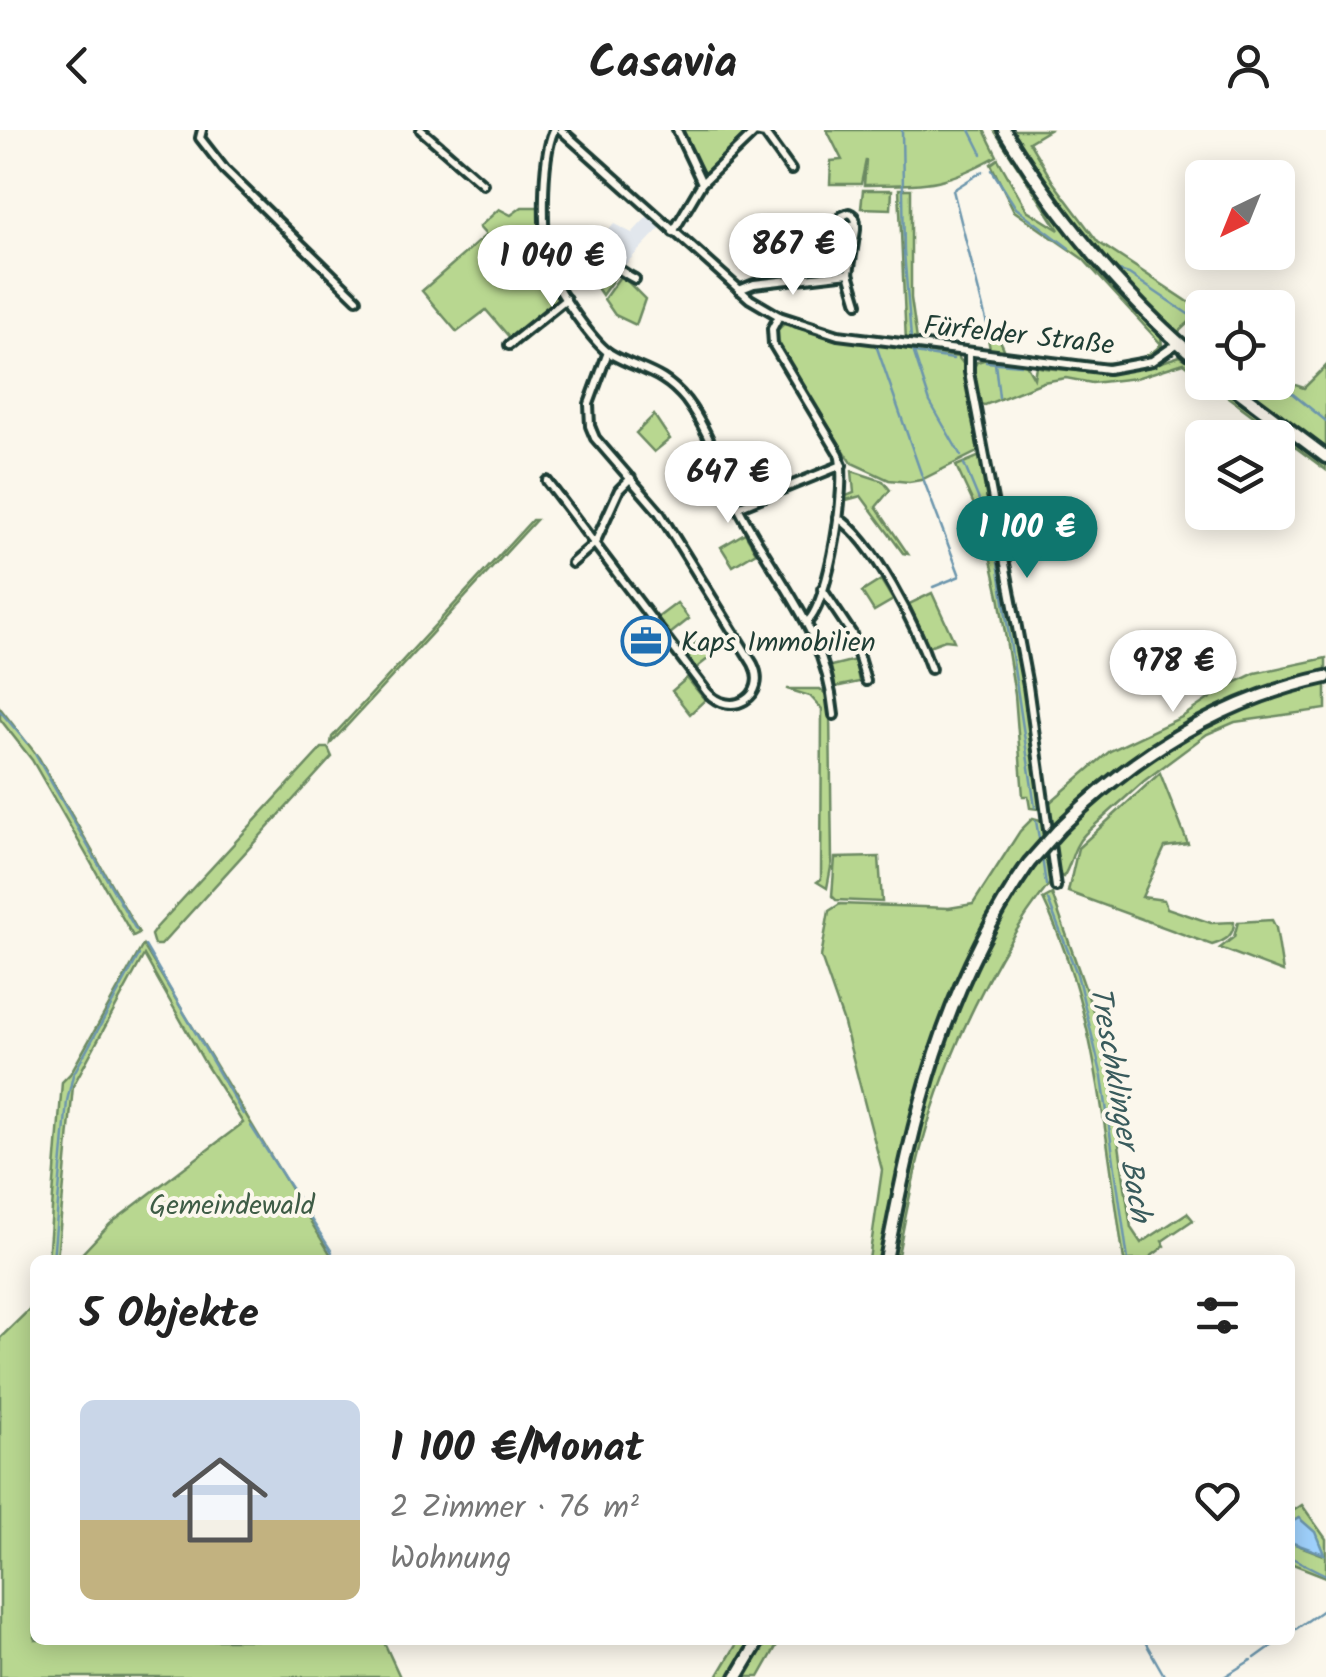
<!DOCTYPE html>
<html lang="de">
<meta charset="utf-8">
<style>
body{margin:0;font-family:Kalam,sans-serif;background:#f6f6f6;color:#222;height:100vh;display:flex;flex-direction:column;font-size:38px;white-space:nowrap}
*{box-sizing:border-box;margin:0}
p{font-size:32px;color:#767676}
.icon{flex:none;width:55px;height:55px;fill:none;stroke:currentColor;stroke-width:2;stroke-linecap:round;stroke-linejoin:round}
.map{position:relative;flex:1;overflow:hidden}
.details{position:absolute;left:30px;top:1125px;width:1265px;height:390px;display:flex;flex-direction:column;background:#fff;border-radius:15px;box-shadow:0 5px 25px #0003}
.details>*{flex:none}
.needle{width:65px;rotate:223deg}
.buttons{position:absolute;left:1185px;top:30px;display:grid;gap:20px}
.buttons a{display:grid;place-items:center;width:110px;height:110px;border-radius:15px;background:#fff;box-shadow:0 5px 25px #0003;font-size:50px}
.price{position:absolute;translate:-50% -85px;padding:0 22px;border-radius:35px;background:#fff;color:#222;font-size:32px;line-height:65px;filter:drop-shadow(0 2px 5px #0008)}
.price::after{content:'';position:absolute;left:50%;top:60px;width:30px;height:22px;margin-left:-15px;background:inherit;clip-path:polygon(0 0,100% 0,50% 100%)}
.price.on{background:#0f766e;color:#fff}
ul{padding:0;list-style:none}
li{display:flex;align-items:center;gap:30px;height:250px;padding:0 50px}
li+li{border-top:2px solid #e0e0e0}
li span{display:grid;place-items:center;flex:none;width:280px;height:200px;border-radius:15px;color:#555}
li>.icon{margin-inline-start:auto}
span .icon{width:120px;height:120px;fill:#fffc;stroke-width:1}
li b{font-size:42px}
h2{display:flex;justify-content:space-between;align-items:center;height:120px;padding:0 50px;font-size:42px}
header{display:flex;justify-content:space-between;align-items:center;height:130px;padding:0 50px;background:#fff;font-size:45px;font-weight:700}
.map>svg:first-child{display:block}
.built{fill:#e2e7ed}
.green{fill:#b8d790;stroke:#6c8a62;stroke-width:2.5}
.water{fill:#a0d2fd;stroke:#6c96ad;stroke-width:2.5}
.lines{fill:none;stroke-linecap:round;stroke-linejoin:round}
.stream{stroke:#6c96ad;stroke-width:2.5}
.street-casing{stroke:#1f3d34;stroke-width:14}
.secondary-casing{stroke:#1f3d34;stroke-width:18}
.street{stroke:#fbf7ec;stroke-width:6}
.secondary{stroke:#fbf7ec;stroke-width:10}
.secondary-bridge-casing{stroke:#1f3d34;stroke-width:18;stroke-linecap:butt}
.secondary-bridge{stroke:#fbf7ec;stroke-width:10}
.labels{text-anchor:middle;stroke-width:8;stroke-linejoin:round;paint-order:stroke}
.street-label{font-size:28px;fill:#1f3d34;stroke:#fbf7ec}
.poi-label{font-size:28px;fill:#1f3d34;stroke:#fbf7ec;text-anchor:start}
.park-label{font-size:28px;fill:#3e5c46;stroke:#fbf7ec}
.water-label{font-size:30px;font-style:italic;fill:#395b5c;stroke:#fbf7ec}
</style>
<header><svg class="icon" aria-label="back" viewBox="0 0 24 24"><path d="M15 5l-7 7 7 7"/></svg>Casavia<svg class="icon" aria-label="person" viewBox="0 0 24 24"><circle cx="12" cy="8" r="4"/><path d="M4 21q1-7 8-7t8 7"/></svg></header>
<div class="map">
<svg width="1326" height="1547" viewBox="0 0 1326 1547">
<rect width="100%" height="100%" fill="#fbf7ec"/>
<filter id="ink" filterUnits="userSpaceOnUse"><feTurbulence type="fractalNoise" baseFrequency=".01" numOctaves="2"/><feDisplacementMap in="SourceGraphic" scale="20" xChannelSelector="R" yChannelSelector="G"/><feConvolveMatrix kernelMatrix="1 2 1 2 8 2 1 2 1" color-interpolation-filters="sRGB"/></filter>
<g filter="url(#ink)">
<path class="built" d="M648,86L661,97L621,139L598,112L614,94L632,103Z"/>
<g class="green">
<path d="M681,0H750L708,45L704,44Z"/>
<path d="M827,0H984L997,26C941,57 927,54 864,55L866,30L861,54H830L831,31L842,30Z"/>
<path d="M994,0H999L1065,99L1120,165L1161,206L1162,216C1150,234 1128,234 1108,237L906,212L899,59H911V168L917,210L990,219L986,198L993,195L1005,221C1043,226 1135,249 1161,214L1083,129L1014,81L991,34L998,29L1027,80L1059,100Z"/>
<path d="M1008,0H1049L1029,12L1053,52L1098,112L1190,173L1197,185L1177,203C1108,148 1057,73 1008,0Z"/>
<path d="M863,60H892L891,79L861,78Z"/>
<path d="M522,77H540L541,114L534,116L544,149L559,170L511,209L486,180L457,202L422,161L486,105L479,97L499,79L511,85Z"/>
<path d="M606,134L617,144L602,165L591,149Z"/>
<path d="M621,145L645,169L636,195L615,185L604,169Z"/>
<path d="M784,194L837,209L958,227L965,236L981,320L921,350L909,352L889,350L852,333L778,218L775,202Z"/>
<path d="M1180,226L1202,240V247L1184,233L1136,248L1092,253L1066,248L1043,252L985,275L979,274L972,241L977,232L987,229L1026,234L1034,248L1036,236C1048,240 1057,238 1068,240C1110,246 1141,240 1180,226Z"/>
<path d="M1326,236V322L1236,253L1278,252V239L1292,254L1304,258Z"/>
<path d="M1209,253H1218L1326,334V340Z"/>
<path d="M654,285L670,309L654,322L636,303Z"/>
<path d="M980,326L1030,580L1042,675L1038,679L1030,678L1028,666H1023L1015,565L999,466L983,394L956,336Z"/>
<path d="M852,341L883,351L890,360L876,377L908,424L903,423L861,366L846,370V366L854,363Z"/>
<path d="M532,390H536L331,613L332,607Z"/>
<path d="M745,403L756,422L733,436L721,417Z"/>
<path d="M881,450L893,470L874,481L862,462Z"/>
<path d="M932,463L954,511L945,510L929,516L909,474Z"/>
<path d="M677,473L689,489L670,504L657,488Z"/>
<path d="M702,508L713,525L695,539L684,523Z"/>
<path d="M1326,528V544C1221,571 1126,620 1051,698L1048,674L1110,621L1182,587L1228,556L1255,543Z"/>
<path d="M855,530L859,552L835,557L831,536Z"/>
<path d="M687,548L705,570L690,584L672,561Z"/>
<path d="M1326,552V579L1235,592L1207,604L1144,651L1085,704C1071,718 1072,735 1063,747L1058,744L1053,713C1132,631 1213,580 1326,552Z"/>
<path d="M787,559H820L826,564L830,582L832,732L827,758L817,752L821,749L822,579L810,566Z"/>
<path d="M0,578L39,628L139,803L133,806L32,630L0,589Z"/>
<path d="M322,618H328L332,627L161,815H154L151,805L156,798Z"/>
<path d="M1160,643L1188,714L1165,717L1142,767L1164,770L1167,778L1211,793L1234,792C1234,806 1225,811 1212,815L1068,762L1078,718Z"/>
<path d="M1033,688L1044,691L1046,703C945,823 911,978 881,1130H869L882,1040L843,890L821,827L829,781L840,774L949,778L973,774L1020,701Z"/>
<path d="M1048,720L1051,752C996,820 946,926 923,1011C912,1050 905,1090 897,1130H890C921,976 947,844 1048,720Z"/>
<path d="M879,727L882,772L836,770L832,766L835,728Z"/>
<path d="M1052,764L1121,960L1112,966L1131,1098L1141,1113L1187,1083L1193,1090L1162,1111L1165,1116L1146,1130H1124C1105,1008 1097,882 1043,769Z"/>
<path d="M1272,790L1276,798L1283,842L1220,818L1234,807L1238,792Z"/>
<path d="M143,815L334,1130H76L110,1094L243,993L206,935L144,825L73,956L57,1130H48L62,952L70,944Z"/>
<path d="M35,1174V1510H383L400,1547H0V1208Z"/>
<path d="M1302,1375L1326,1409V1447L1290,1433V1412L1321,1424L1299,1388L1290,1393V1383Z"/>
<path d="M739,1510H753L731,1547H717Z"/>
<path d="M763,1510H780L759,1547H742Z"/>
</g>
<path class="water" d="M1299,1388L1315,1402L1324,1424L1290,1412V1393Z"/>
<g class="lines">
<g class="stream">
<path d="M902,0L904,121L911,208"/>
<path d="M970,0L982,24"/>
<path d="M992,40L1016,78L1069,118"/>
<path d="M983,41L953,60L987,194"/>
<path d="M1119,141L1129,144L1188,184"/>
<path d="M876,215L923,349"/>
<path d="M913,220L930,272L961,326"/>
<path d="M915,223L953,229"/>
<path d="M986,232L1021,235"/>
<path d="M995,233L999,267"/>
<path d="M1278,252L1326,291"/>
<path d="M964,334L994,406L1035,677"/>
<path d="M924,351L960,446L933,457"/>
<path d="M0,581L27,613"/>
<path d="M35,624L136,800"/>
<path d="M1036,691L1040,714"/>
<path d="M1042,727L1046,755"/>
<path d="M1048,770L1077,844L1102,947L1128,1130"/>
<path d="M145,816L243,984"/>
<path d="M251,996L332,1122"/>
<path d="M53,1130L67,971L73,945L139,825"/>
<path d="M1290,1427L1326,1445"/>
<path d="M1290,1503L1326,1478"/>
<path d="M1144,1510L1165,1547"/>
<path d="M1255,1528L1280,1510"/>
<path d="M1224,1547L1251,1530"/>
</g>
<g class="street-casing">
<g id="street">
<path d="M202,0L200,8L225,40L357,169"/>
<path d="M421,0L483,54"/>
<path d="M554,0C541,29 541,113 551,143C558,162 593,212 609,223C639,241 662,240 686,270C711,303 721,343 739,379C777,452 826,499 834,585"/>
<path d="M561,0L750,169L779,186L838,205L1108,239L1152,231L1178,213"/>
<path d="M677,0L702,53"/>
<path d="M673,102L702,53L755,2L765,4L791,40"/>
<path d="M546,114C602,105 593,128 635,149"/>
<path d="M849,143L856,100C856,93 857,86 849,83L842,86L845,95H856"/>
<path d="M739,160L754,154L849,143L858,173"/>
<path d="M779,186L772,199L773,214L839,324C848,354 829,471 808,491"/>
<path d="M509,215L566,169"/>
<path d="M969,223V242L1028,556L1056,757"/>
<path d="M547,351L707,562C731,589 769,566 753,534L659,382L595,308L590,296L589,274L608,222"/>
<path d="M738,377L842,335"/>
<path d="M838,388C874,411 917,498 931,539"/>
<path d="M572,433L595,413L619,360L631,348"/>
<path d="M822,459L852,504L866,551"/>
</g>
</g>
<g class="secondary-casing">
<g id="secondary">
<path d="M1004,0C1058,87 1123,167 1202,233"/>
<path d="M1226,252L1326,327"/>
<path d="M1061,697C1135,624 1224,569 1326,547"/>
<path d="M886,1130C914,985 943,856 1029,733"/>
<path d="M737,1547L759,1510"/>
</g>
</g>
<use href="#street" class="street"/>
<use href="#secondary" class="secondary"/>
<g class="secondary-bridge-casing">
<path id="secondary-bridge" d="M1029,733L1061,697"/>
</g>
<use href="#secondary-bridge" class="secondary-bridge"/>
</g>
</g>
<defs>
<g id="office-ring" transform="scale(2.5)"><circle r="9.5" fill="#fbf7ec" stroke="#1f6fb2" stroke-width="1.5"/><path d="M-6-3h4V-5.5h4V-3h4V5H-6ZM-1-4.5V-3h2v-1.5ZM-6 0V1H6V0Z" fill="#1f6fb2"/></g>
</defs>
<g fill-rule="evenodd">
<use href="#office-ring" x="646" y="511"/>
</g>
<g class="labels">
<g class="street-label">
<text transform="translate(1019 204) rotate(6)" y="10">Fürfelder Straße</text>
</g>
<g class="poi-label">
<text x="681" y="521">Kaps Immobilien</text>
</g>
<g class="park-label">
<text x="232" y="1084">Gemeindewald</text>
</g>
<g class="water-label">
<text transform="translate(1121 974) rotate(80)" y="10">Treschklinger Bach</text>
</g>
</g>
</svg>
<div class="buttons">
<a><svg class="needle" viewBox="-14 -14 28 28"><path d="M0-13l5 13h-10z" fill="#e53935"/><path d="M0 13l5-13h-10z" fill="#767676"/></svg></a>
<a><svg class="icon" aria-label="locate" viewBox="0 0 24 24"><circle cx="12" cy="12" r="6"/><path d="M12 2v4M12 18v4M2 12h4M18 12h4"/></svg></a>
<a><svg class="icon" aria-label="layers" viewBox="0 0 24 24"><path d="M12 4l9 5-9 5-9-5zM3 14l9 5 9-5"/></svg></a>
</div>
<b class="price" style="left:793px;top:168px">867 €</b>
<b class="price" style="left:552px;top:180px">1 040 €</b>
<b class="price" style="left:728px;top:396px">647 €</b>
<b class="price on" style="left:1027px;top:451px">1 100 €</b>
<b class="price" style="left:1173px;top:585px">978 €</b>
<section class="details">
<h2>5 Objekte<svg class="icon" aria-label="filters" viewBox="0 0 24 24"><path d="M4 7h16M4 17h16"/><circle cx="9" cy="7" r="2"/><circle cx="15" cy="17" r="2"/></svg></h2>
<ul>
<li><span style="background:linear-gradient(#c9d6e8 60%,#c2b280 0)"><svg class="icon" aria-label="home" viewBox="0 0 24 24"><path d="M3 11l9-7 9 7M6 9v11h12V9"/></svg></span><div><b>1 100 €/Monat</b><p>2 Zimmer · 76 m²</p><p>Wohnung</p></div><svg class="icon" aria-label="heart" viewBox="0 0 24 24"><path d="M12 20l-8-8c-3-5 5-10 8-4 3-6 11-1 8 4z"/></svg></li>
</ul>
</section>
</div>
